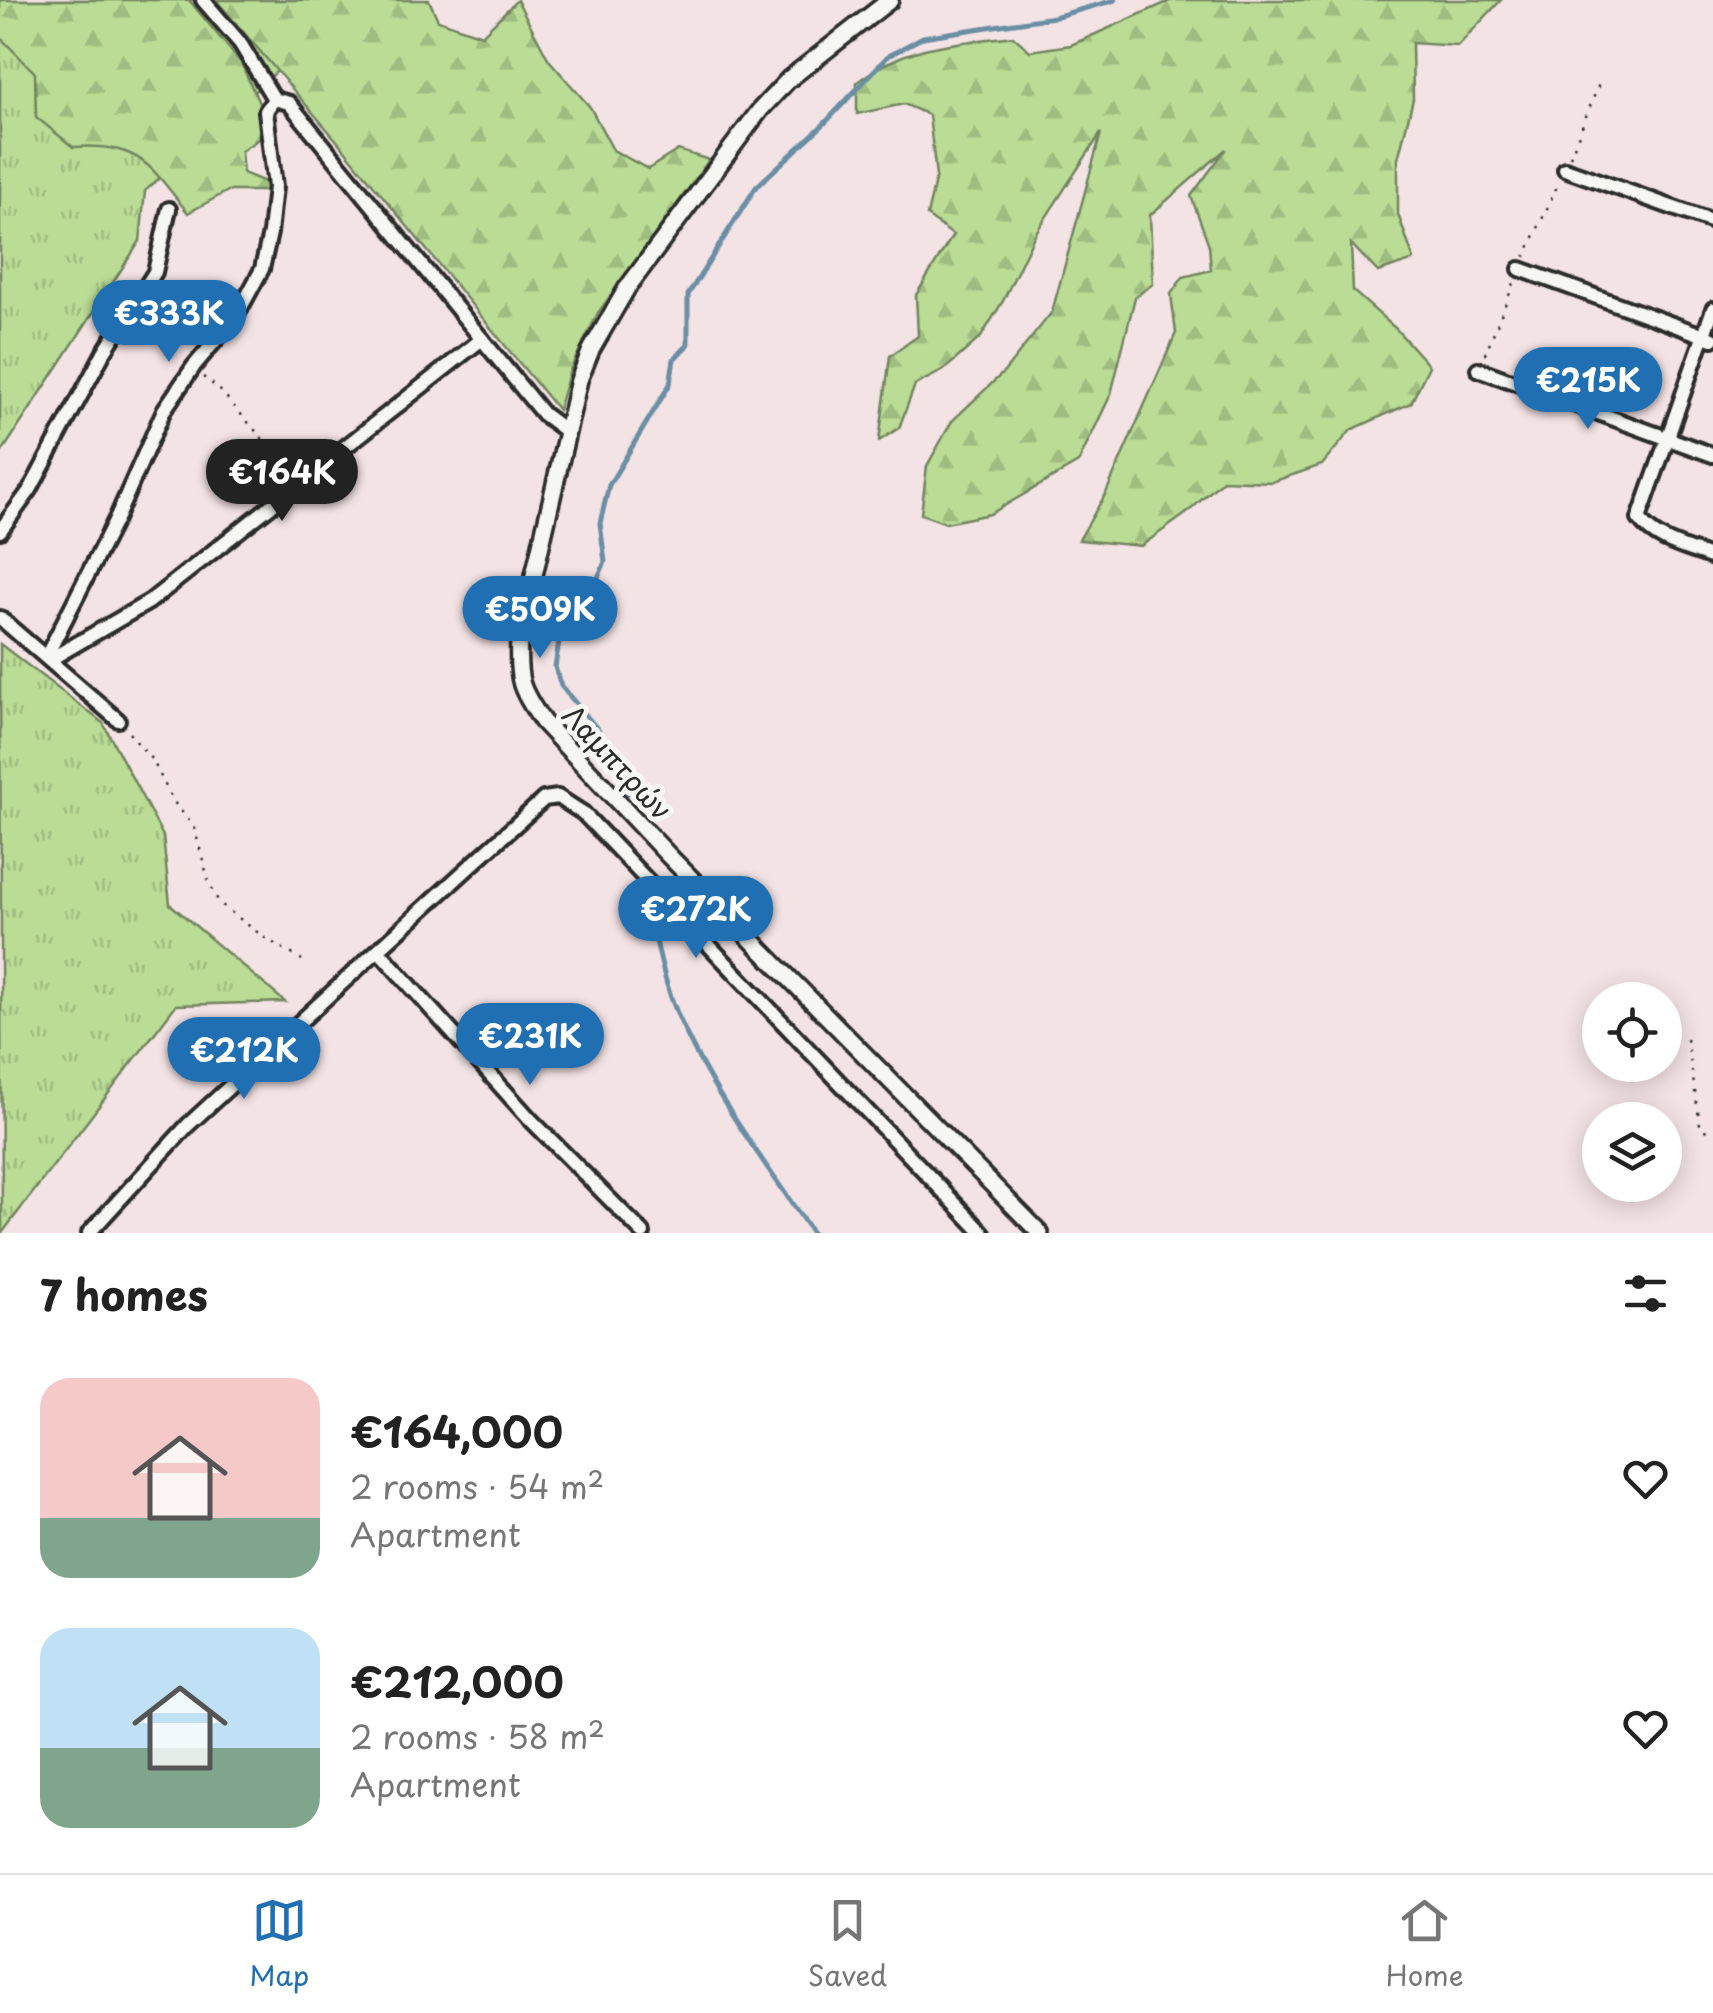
<!DOCTYPE html>
<meta charset="utf-8">
<style>
body{margin:0;font-family:"Playpen Sans",sans-serif;background:#f6f6f6;color:#222;height:100vh;display:flex;flex-direction:column;font-size:38px;white-space:nowrap}
*{box-sizing:border-box;margin:0}
p{font-size:32px;color:#767676}
.icon{flex:none;width:55px;height:55px;fill:none;stroke:currentColor;stroke-width:2;stroke-linecap:round;stroke-linejoin:round}
.map{position:relative;height:1233px;overflow:hidden}
.details{display:flex;flex-direction:column;background:#fff;flex:1}
.details>*{flex:none}
.fabs{position:absolute;left:1582px;top:982px;display:grid;gap:20px}
.fabs a{display:grid;place-items:center;width:100px;height:100px;border-radius:50%;background:#fff;box-shadow:0 5px 25px #0003;font-size:50px}
.price{position:absolute;translate:-50% -85px;padding:0 22px;border-radius:35px;background:#1f6fb2;color:#fff;font-size:32px;line-height:65px;filter:drop-shadow(0 2px 5px #0008)}
.price::after{content:'';position:absolute;left:50%;top:60px;width:30px;height:22px;margin-left:-15px;background:inherit;clip-path:polygon(0 0,100% 0,50% 100%)}
.price.active{background:#222;color:#fff}
ul{padding:0;list-style:none}
li{display:flex;align-items:center;gap:30px;height:250px;padding:0 40px}
li span{display:grid;place-items:center;flex:none;width:280px;height:200px;border-radius:30px;color:#555}
li>.icon{margin-inline-start:auto}
span .icon{width:120px;height:120px;fill:#fffc;stroke-width:1}
li b{font-size:42px}
h2{display:flex;justify-content:space-between;align-items:center;height:120px;padding:0 40px;font-size:42px}
.tab-bar{display:flex;justify-content:space-around;align-items:center;height:140px;border-top:2px solid #e0e0e0;background:#fff;font-size:28px;color:#767676}
.tab-bar a{display:grid;justify-items:center;gap:5px}
.tab-bar .active{color:#1f6fb2}
.map>svg:first-child{display:block}
.grass{fill:url(#grass-tufts);stroke:#728460;stroke-width:2.5}
.forest{fill:url(#forest-firs);stroke:#728460;stroke-width:2.5}
.lines{fill:none;stroke-linecap:round;stroke-linejoin:round}
.stream{stroke:#6a8ea4;stroke-width:5}
.minor-casing{stroke:#2b2b2b;stroke-width:20}
.tertiary-casing{stroke:#2b2b2b;stroke-width:22}
.path{stroke:#2b2b2b;stroke-width:2.5;stroke-dasharray:2.5 8;stroke-linecap:butt}
.minor{stroke:#f6f6f2;stroke-width:12}
.tertiary{stroke:#f6f6f2;stroke-width:15}
.labels{text-anchor:middle;stroke-width:10;stroke-linejoin:round;paint-order:stroke}
.street-label{font-size:28px;fill:#2b2b2b;stroke:#f6f6f2}
</style>
<div class="map">
<svg width="1713" height="1233" viewBox="0 0 1713 1233">
<defs>
<pattern id="grass-tufts" width="24" height="20" patternUnits="userSpaceOnUse" patternTransform="scale(2.5)"><rect width="24" height="20" fill="#badc95"/><path d="M3 7l-1-3M5 7V3M7 7l1-3M15 17l-1-3M17 17v-4M19 17l1-3" fill="none" stroke="#a0bd81"/></pattern>
<pattern id="forest-firs" width="22" height="20" patternUnits="userSpaceOnUse" patternTransform="scale(2.5)"><rect width="22" height="20" fill="#badc95"/><path d="M5 1l3.5 6h-7zM16 11l3.5 6h-7z" fill="#a0bd81"/></pattern>
</defs>
<rect width="100%" height="100%" fill="#f4e3e5"/>
<filter id="ink" filterUnits="userSpaceOnUse"><feTurbulence type="fractalNoise" baseFrequency=".01" numOctaves="2"/><feDisplacementMap in="SourceGraphic" scale="20" xChannelSelector="R" yChannelSelector="G"/><feConvolveMatrix kernelMatrix="1 2 1 2 8 2 1 2 1" color-interpolation-filters="sRGB"/></filter>
<g filter="url(#ink)">
<g class="grass">
<path d="M0,0H390L286,63L145,191L140,241L0,455Z"/>
<path d="M0,644L103,723L163,836L170,904L285,1002L176,1005L2,1233Z"/>
</g>
<g class="forest">
<path d="M0,0H189L241,63L259,103L260,138L241,151L243,173L265,182L266,191H228L188,213C149,164 140,143 73,147L36,117L35,73L0,37Z"/>
<path d="M216,0H429L438,20L482,35L517,0L549,60L590,107L613,150L648,169L678,150L709,160L598,313L570,370L558,410L344,149Z"/>
<path d="M1172,0H1501L1458,46L1412,43L1413,99L1398,159V214L1414,260L1378,272L1351,244L1353,291L1396,329L1429,366L1411,403L1351,430L1322,465L1272,482L1223,480L1187,513L1141,546L1079,540L1106,493L1176,333L1171,294L1183,277L1211,270L1209,245L1191,196L1226,149L1150,215L1153,284L1135,297L1111,394L1078,463L990,514L946,523L921,514L927,466L952,421L1004,372L1052,312L1101,133L1035,234L1003,301L981,337L944,370L915,385L899,428L879,441L890,356L918,336L916,295L953,235L927,216L936,176L929,115L904,104L857,114V82C908,43 952,44 1013,36L1030,51L1071,45Z"/>
</g>
<g class="lines">
<g class="stream">
<path d="M627,794L624,778L600,732L561,686L555,667L563,615L591,593L605,562L600,523L609,485L670,384L674,359L688,345V295L756,187L824,124L888,56L923,37L1054,17L1115,0"/>
<path d="M645,892C654,928 660,968 673,1003C705,1086 764,1160 812,1233"/>
</g>
<g class="minor-casing">
<g id="minor">
<path d="M203,0L240,43L274,99"/>
<path d="M274,99L289,103L543,414L567,432"/>
<path d="M1565,169L1713,222"/>
<path d="M1520,269L1713,339"/>
<path d="M1713,309L1639,519C1656,542 1687,548 1713,558"/>
<path d="M1478,369L1713,455"/>
<path d="M0,531L30,490L104,352L155,272L169,209"/>
<path d="M0,618L118,720"/>
<path d="M46,657L117,517L164,410L194,366L237,315L262,269L270,233L275,187L266,111L274,99"/>
<path d="M49,660L149,602L482,339"/>
<path d="M89,1233L188,1125L378,950"/>
<path d="M643,1233L530,1119L378,950L544,799L558,797L583,813L983,1233"/>
</g>
</g>
<g class="tertiary-casing">
<path id="tertiary" d="M890,0L789,79L760,110L627,288L591,350L579,380L519,640C517,680 520,689 543,722L670,857L1040,1233"/>
</g>
<g class="path">
<path d="M1570,156L1599,84"/>
<path d="M1525,257L1559,182"/>
<path d="M1485,354L1514,283"/>
<path d="M203,377L218,388L290,470"/>
<path d="M129,733L153,761L173,801L194,827L209,882L219,903L265,938L302,960"/>
<path d="M1687,1039L1700,1124L1702,1130L1713,1131"/>
</g>
<use href="#minor" class="minor"/>
<use href="#tertiary" class="tertiary"/>
</g>
</g>
<g class="labels">
<g class="street-label">
<text transform="translate(617 763) rotate(47)" y="10">Λαμπτρών</text>
</g>
</g>
</svg>
<div class="fabs">
<a><svg class="icon" aria-label="locate" viewBox="0 0 24 24"><circle cx="12" cy="12" r="6"/><path d="M12 2v4M12 18v4M2 12h4M18 12h4"/></svg></a>
<a><svg class="icon" aria-label="layers" viewBox="0 0 24 24"><path d="M12 4l9 5-9 5-9-5zM3 14l9 5 9-5"/></svg></a>
</div>
<b class="price" style="left:169px;top:365px">€333K</b>
<b class="price" style="left:1588px;top:432px">€215K</b>
<b class="price active" style="left:282px;top:524px">€164K</b>
<b class="price" style="left:540px;top:661px">€509K</b>
<b class="price" style="left:696px;top:961px">€272K</b>
<b class="price" style="left:530px;top:1088px">€231K</b>
<b class="price" style="left:244px;top:1102px">€212K</b>
</div>
<section class="details">
<h2>7 homes<svg class="icon" aria-label="filters" viewBox="0 0 24 24"><path d="M4 7h16M4 17h16"/><circle cx="9" cy="7" r="2"/><circle cx="15" cy="17" r="2"/></svg></h2>
<ul>
<li><span style="background:linear-gradient(#f6c9c9 70%,#7fa58c 0)"><svg class="icon" aria-label="home" viewBox="0 0 24 24"><path d="M3 11l9-7 9 7M6 9v11h12V9"/></svg></span><div><b>€164,000</b><p>2 rooms · 54 m²</p><p>Apartment</p></div><svg class="icon" aria-label="heart" viewBox="0 0 24 24"><path d="M12 20l-8-8c-3-5 5-10 8-4 3-6 11-1 8 4z"/></svg></li>
<li><span style="background:linear-gradient(#bfe0f5 60%,#7fa58c 0)"><svg class="icon" aria-label="home" viewBox="0 0 24 24"><path d="M3 11l9-7 9 7M6 9v11h12V9"/></svg></span><div><b>€212,000</b><p>2 rooms · 58 m²</p><p>Apartment</p></div><svg class="icon" aria-label="heart" viewBox="0 0 24 24"><path d="M12 20l-8-8c-3-5 5-10 8-4 3-6 11-1 8 4z"/></svg></li>
</ul>
</section>
<nav class="tab-bar">
<a class="active"><svg class="icon" aria-label="map" viewBox="0 0 24 24"><path d="M3 6l6-2 6 2 6-2v14l-6 2-6-2-6 2zM9 4v14M15 6v14"/></svg>Map</a>
<a><svg class="icon" aria-label="saved" viewBox="0 0 24 24"><path d="M7 4h10v16l-5-4-5 4z"/></svg>Saved</a>
<a><svg class="icon" aria-label="home" viewBox="0 0 24 24"><path d="M3 11l9-7 9 7M6 9v11h12V9"/></svg>Home</a>
</nav>
